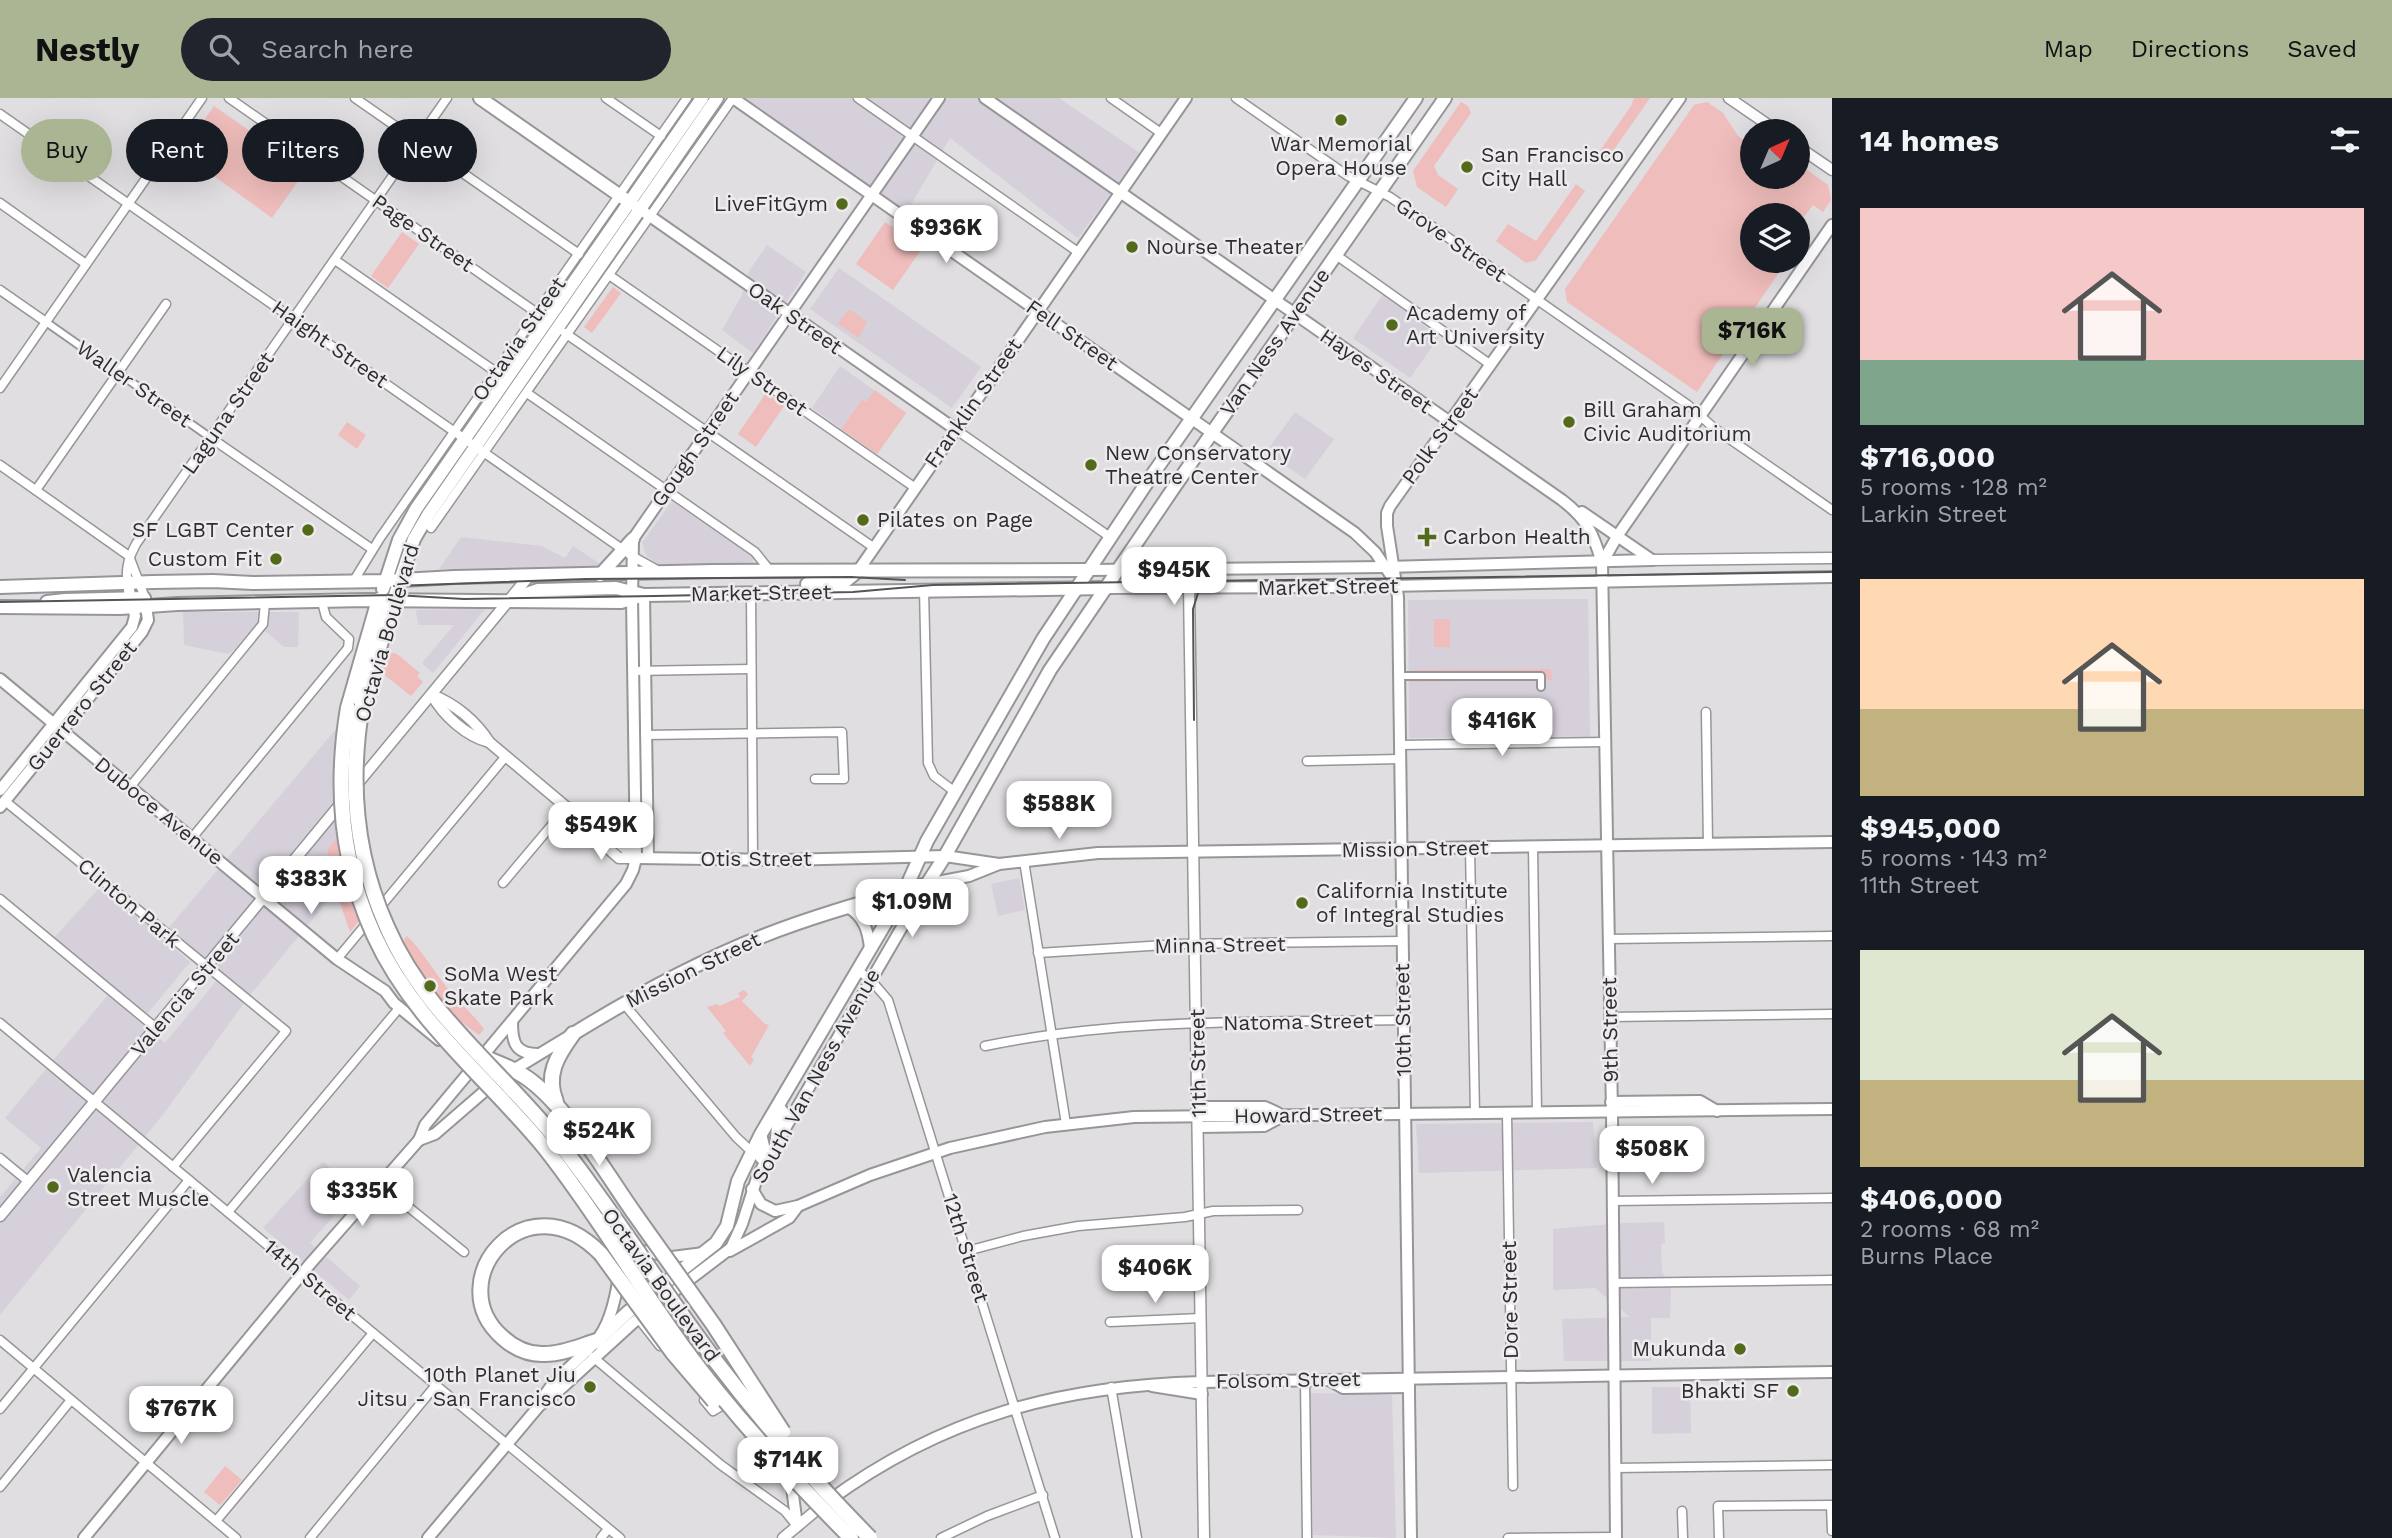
<!DOCTYPE html>
<meta charset="utf-8">
<style>
body{margin:0;font-family:"Work Sans",sans-serif;background:#20242c;color:#f1f3f6;height:100vh;display:flex;flex-direction:column;font-size:26px;white-space:nowrap}
*{box-sizing:border-box;margin:0}
p{font-size:23px;color:#9ea1a6}
.icon{flex:none;width:38px;height:38px;fill:none;stroke:currentColor;stroke-width:2;stroke-linecap:round;stroke-linejoin:round}
.map{position:relative;flex:1;overflow:hidden}
.side{display:flex;flex-direction:column;background:#171b24;width:560px}
.side>*{flex:none}
.hud{position:absolute;left:21px;top:21px;width:665px;height:63px;display:flex;gap:14px}
.needle{width:46px;rotate:44deg}
.fabs{position:absolute;left:1740px;top:21px;display:grid;gap:14px}
.fabs a{display:grid;place-items:center;width:70px;height:70px;border-radius:50%;background:#171b24;box-shadow:0 7px 28px #0002;font-size:35px}
.price{position:absolute;translate:-50% -60px;padding:0 16px;border-radius:14px;background:#fff;color:#222;font-size:23px;line-height:46px;filter:drop-shadow(0 2px 4px #0008)}
.price::after{content:'';position:absolute;left:50%;top:42px;width:21px;height:16px;margin-left:-10px;background:inherit;clip-path:polygon(0 0,100% 0,50% 100%)}
.price.selected{background:#a9b593;color:#111}
ul{padding:0;list-style:none}
li{display:grid;align-content:center;gap:14px;height:371px;padding:0 28px}
li span{display:grid;place-items:center;height:217px;border-radius:0px;color:#555}
li>.icon{margin-inline-start:auto}
span .icon{width:126px;height:126px;fill:#fffc;stroke-width:1}
li b{font-size:30px}
h2{display:flex;justify-content:space-between;align-items:center;height:84px;padding:0 28px;font-size:30px}
.pill{padding:0 24px;border-radius:32px;background:#171b24;box-shadow:0 7px 28px #0002;font-size:24px;line-height:63px}
.pill.selected{background:#a9b593;color:#111}
header{display:flex;align-items:center;gap:42px;box-sizing:border-box;height:98px;padding:0 35px;background:#a9b593;color:#111}
header strong{font-size:33px}
nav{display:flex;gap:38px;margin-inline-start:auto;font-size:24px}
.search{width:490px;height:63px;background:#20242c;display:flex;align-items:center;gap:18px;box-sizing:border-box;padding:0 24px;border-radius:38px;color:#9ea1a6;font-size:26px}
main{display:flex;flex:1;min-height:0}
.map>svg:first-child{display:block}
.built{fill:#d6d0da}
.green{fill:#efbdbb}
.lines{fill:none;stroke-linecap:round;stroke-linejoin:round}
.pedestrian-casing{stroke:#979599;stroke-width:10}
.minor-casing{stroke:#979599;stroke-width:11}
.tertiary-casing{stroke:#979599;stroke-width:13}
.secondary-casing{stroke:#979599;stroke-width:14}
.primary-casing{stroke:#979599;stroke-width:16}
.trunk-casing{stroke:#979599;stroke-width:16}
.motorway-casing{stroke:#979599;stroke-width:18}
.pedestrian{stroke:#fff;stroke-width:6}
.minor{stroke:#fff;stroke-width:8}
.tertiary{stroke:#fff;stroke-width:10}
.secondary{stroke:#fff;stroke-width:10}
.primary{stroke:#fff;stroke-width:12}
.trunk{stroke:#fff;stroke-width:12}
.motorway{stroke:#fff;stroke-width:14}
.tram{stroke:#565556;stroke-width:2}
.motorway-bridge-casing{stroke:#979599;stroke-width:18;stroke-linecap:butt}
.motorway-bridge{stroke:#fff;stroke-width:14}
.poi-dot{fill:#526a19;stroke:#edebee;stroke-width:2.5}
.labels{text-anchor:middle;stroke-width:5;stroke-linejoin:round;paint-order:stroke}
.poi-label{font-size:21px;fill:#2f2e2f;stroke:#edebee;text-anchor:start}
.street-label{font-size:21px;fill:#2f2e2f;stroke:#edebee}
</style>
<header>
<strong>Nestly</strong>
<div class="search"><svg class="icon" aria-label="search" viewBox="0 0 24 24"><circle cx="10" cy="10" r="6"/><path d="M15 15l6 6"/></svg>Search here</div>
<nav><a>Map</a><a>Directions</a><a>Saved</a></nav>
</header>
<main>
<div class="map">
<svg width="1832" height="1440" viewBox="0 0 1832 1440">
<rect width="100%" height="100%" fill="#e0dee1"/>
<g class="built">
<path d="M743,0H1059L1140,55L1078,140L950,40L906,115Z"/>
<path d="M767,147L806,174L753,255L722,232L742,197L749,173Z"/>
<path d="M839,170L981,269L952,310L810,211Z"/>
<path d="M1383,196L1439,239L1410,280L1353,240Z"/>
<path d="M840,268L906,315L877,356L812,310Z"/>
<path d="M1295,314L1334,341L1305,381L1266,354Z"/>
<path d="M673,404L754,460L752,466L660,468L652,462L646,457L642,445L670,406Z"/>
<path d="M461,439L542,448L565,460L573,448L599,465V469L439,471Z"/>
<path d="M1588,501L1590,639L1409,640L1408,502Z"/>
<path d="M485,511L433,575L422,565L454,527H418L416,512Z"/>
<path d="M183,514H299L298,549H284L265,533L228,556L184,547Z"/>
<path d="M336,631L333,698L335,730L345,782L250,897L165,1014L0,1217V1099L41,1050L5,1020L108,897L165,945L221,877L167,832Z"/>
<path d="M1019,780L1025,812L998,818L991,786Z"/>
<path d="M101,788L190,864L147,916L54,840Z"/>
<path d="M1593,1024L1597,1070L1419,1075L1416,1026Z"/>
<path d="M323,1064L356,1093L310,1145L360,1188L349,1202L263,1130Z"/>
<path d="M1664,1124L1665,1145L1661,1146L1662,1174L1671,1189L1670,1220H1651V1263H1564L1562,1221L1630,1219L1595,1190L1553,1192V1131L1625,1125Z"/>
<path d="M1652,1289H1690L1691,1335L1652,1336Z"/>
<path d="M1310,1295L1392,1297L1396,1440L1313,1437Z"/>
</g>
<g class="green">
<path d="M1634,0H1650L1608,60L1599,54L1631,8Z"/>
<path d="M1461,4L1468,8L1471,15L1434,68L1438,77L1458,91L1446,109L1417,89L1413,73Z"/>
<path d="M1707,4L1723,15L1738,38L1752,49V79H1797L1799,66L1828,87L1831,102L1823,114L1813,107L1797,128V117H1752V163H1780L1778,176L1697,294L1567,204L1565,191L1694,7Z"/>
<path d="M214,8L306,72L272,120L181,54Z"/>
<path d="M1576,86L1585,93L1536,162L1526,165L1496,143L1508,126L1536,143Z"/>
<path d="M885,124L923,149L893,192L856,166Z"/>
<path d="M402,134L419,146L388,190L371,178Z"/>
<path d="M613,189L621,195L592,235L584,229Z"/>
<path d="M851,212L867,224L859,240L838,226L846,214Z"/>
<path d="M875,292L906,315L877,356L841,331L862,302L866,304Z"/>
<path d="M766,295L784,308L756,349L738,336Z"/>
<path d="M347,324L366,337L357,351L338,337Z"/>
<rect x="1434" y="521" width="16" height="28"/>
<path d="M389,554L397,556L420,575L417,578L423,584L411,598L382,575Z"/>
<path d="M1551,571L1552,582L1411,584L1414,572Z"/>
<path d="M336,741L352,801L360,822L350,834L335,790L328,755V751Z"/>
<path d="M407,838C425,856 435,876 451,894C461,907 474,917 484,931L479,937L383,867Z"/>
<path d="M744,892L748,896L742,903L765,926L769,927L751,959L754,961L750,968L723,935L726,933L707,909L717,906L719,908L740,899L738,895Z"/>
<path d="M225,1368L242,1382L220,1407L204,1394Z"/>
</g>
<g class="lines">
<g class="pedestrian-casing">
<g id="pedestrian">
<path d="M46,224L211,340"/>
<path d="M1398,578H1541V589"/>
</g>
</g>
<g class="minor-casing">
<g id="minor">
<path d="M229,0L547,222"/>
<path d="M355,0L579,156"/>
<path d="M606,0L661,38"/>
<path d="M858,0L1078,154"/>
<path d="M1111,0L1161,35"/>
<path d="M1236,0L1348,78L1390,99L1688,307L1714,330L1832,412"/>
<path d="M0,16L632,458L659,473"/>
<path d="M0,105L86,166"/>
<path d="M1336,157L1491,267"/>
<path d="M335,162L496,274"/>
<path d="M609,177L914,389"/>
<path d="M0,192L46,224"/>
<path d="M565,235L873,449"/>
<path d="M0,290L202,0"/>
<path d="M527,295L755,454L771,474"/>
<path d="M955,331L1110,439"/>
<path d="M211,340L372,451"/>
<path d="M0,367L129,458L145,500"/>
<path d="M36,392L166,206"/>
<path d="M431,430L733,0"/>
<path d="M353,484L380,440L687,0"/>
<path d="M128,488C125,472 128,461 136,446L447,0"/>
<path d="M924,491L928,665L934,678L955,694"/>
<path d="M751,495L753,762"/>
<path d="M633,573L751,571"/>
<path d="M1706,614L1708,746"/>
<path d="M645,637L842,634L844,681H815"/>
<path d="M1399,647L1604,644"/>
<path d="M1307,663L1399,661"/>
<path d="M130,689L263,526L265,505"/>
<path d="M5,703L286,933L173,1069"/>
<path d="M192,740L348,550L349,541L326,519L322,504"/>
<path d="M1533,749L1537,1015"/>
<path d="M1470,750L1475,1016"/>
<path d="M1024,763L1066,1026"/>
<path d="M503,785L567,709"/>
<path d="M0,801L156,930"/>
<path d="M1608,841L1832,838"/>
<path d="M1038,855L1181,846L1402,843"/>
<path d="M337,861L506,658"/>
<path d="M857,872L870,881L888,902L1055,1440"/>
<path d="M624,906L736,1039L752,1054"/>
<path d="M1610,919L1832,916"/>
<path d="M0,925L620,1440"/>
<path d="M985,948C1122,920 1264,924 1403,922"/>
<path d="M1507,1016L1513,1388"/>
<path d="M0,1060L29,1084"/>
<path d="M380,1086L464,1154"/>
<path d="M1612,1103L1832,1100"/>
<path d="M228,1114L400,909"/>
<path d="M967,1153L1023,1138L1078,1128L1185,1119L1213,1113L1298,1112"/>
<path d="M1613,1185L1832,1182"/>
<path d="M638,1220L660,1248"/>
<path d="M1110,1224L1201,1220"/>
<path d="M0,1242L236,1440"/>
<path d="M593,1259L721,1367L785,1413L797,1428"/>
<path d="M1305,1282L1307,1440"/>
<path d="M1111,1289L1137,1440"/>
<path d="M704,1302L713,1313L726,1305"/>
<path d="M0,1311L189,1082"/>
<path d="M1615,1370L1832,1367"/>
<path d="M0,1389L71,1302"/>
<path d="M1682,1413L1683,1440"/>
<path d="M216,1423L373,1235"/>
<path d="M310,1440L436,1287"/>
<path d="M601,1440L608,1431"/>
<path d="M941,1440L987,1418L1043,1397"/>
<path d="M1508,1440L1616,1439"/>
<path d="M1719,1440L1718,1408L1831,1407L1832,1433"/>
</g>
</g>
<g class="tertiary-casing">
<g id="tertiary">
<path d="M1729,0L1777,33"/>
<path d="M1797,48L1832,72"/>
<path d="M1652,462L1832,460"/>
<path d="M1189,490L1204,1440"/>
<path d="M432,597C455,606 476,623 489,644L590,729L594,738L619,760H636"/>
<path d="M432,597C444,618 466,638 489,644"/>
<path d="M590,729H600L636,760"/>
<path d="M0,1118L529,478"/>
<path d="M783,1440L819,1410"/>
</g>
</g>
<g class="secondary-casing">
<g id="secondary">
<path d="M733,0L1355,435L1375,454L1394,482"/>
<path d="M985,0L1562,402C1588,422 1593,435 1602,465L1612,1015L1616,1440"/>
<path d="M634,107L955,331"/>
<path d="M1582,414L1652,462"/>
<path d="M1602,465L1618,437L1832,127"/>
<path d="M1088,472L1386,469L1652,462"/>
<path d="M858,473L1186,0"/>
<path d="M1107,490L1337,489L1832,479"/>
<path d="M644,497L648,760"/>
<path d="M0,581L337,861L385,893L394,905L439,942"/>
<path d="M0,692L132,529L135,518L129,492"/>
<path d="M0,709L142,534L148,522L145,501"/>
<path d="M636,760L784,762L945,758L999,766"/>
<path d="M848,809C864,819 868,832 870,850"/>
<path d="M512,924C512,944 515,956 538,956"/>
<path d="M510,974L571,937"/>
<path d="M1611,1004L1700,1003L1717,1013"/>
<path d="M1199,1009H1265L1278,1015"/>
<path d="M1199,1029L1264,1028L1281,1019"/>
<path d="M761,1036L764,1048L760,1059L765,1064"/>
<path d="M776,1041L777,1028L784,1015L778,1007"/>
<path d="M419,1042L435,1036L494,985"/>
<path d="M752,1091L761,1106L775,1113L798,1108L870,1077L950,1050L1045,1029L1134,1019L1832,1011"/>
<path d="M638,1152L672,1159L704,1155"/>
<path d="M730,1153L789,1120L798,1108"/>
<path d="M1329,1282L1343,1290L1409,1289"/>
<path d="M1152,1288L1202,1296"/>
<path d="M540,1306C551,1281 577,1265 595,1244C610,1228 616,1199 619,1177"/>
<path d="M785,1376L792,1389L797,1428"/>
<path d="M827,1404C942,1319 1059,1288 1201,1284L1832,1274"/>
<path d="M84,1440L310,1166L419,1042L425,1027L626,786L633,772L636,760L632,501L633,441L939,0"/>
<path d="M428,1440L539,1308L555,1296L635,1223L731,1150L742,1126L758,1077L927,786L969,778L999,766L1098,755L1832,744"/>
<path d="M1411,1440L1398,499L1387,428V415L1390,408L1680,0"/>
</g>
</g>
<g class="primary-casing">
<g id="primary">
<path d="M480,0L629,104"/>
<path d="M600,477L633,441"/>
<path d="M807,486L843,485L858,473"/>
<path d="M0,489L153,484L213,483L253,485L385,483L454,479L713,473L1088,472"/>
<path d="M383,491L399,442L416,411L702,0"/>
<path d="M513,501L538,492L616,490L644,497L1107,490"/>
<path d="M393,503L414,441L428,417L717,0"/>
<path d="M47,504L65,502L144,500"/>
<path d="M0,509L120,510L177,506L366,502L621,504L644,497"/>
</g>
</g>
<g class="trunk-casing">
<g id="trunk">
<path d="M573,936C633,899 697,864 763,838C816,817 872,802 927,786L945,758L1050,572L1175,388L1445,0"/>
<path d="M597,1243L628,1214L716,1145L727,1128L738,1083L761,1036L905,792L927,743L1043,541L1150,380L1416,0"/>
</g>
</g>
<g class="motorway-casing">
<g id="motorway">
<path d="M362,607L393,503"/>
<path d="M348,610L379,502"/>
<path d="M483,959C497,965 513,970 527,980C566,1007 606,1075 634,1115"/>
<path d="M556,1004C545,977 557,958 573,936"/>
<path d="M597,1243C580,1248 563,1256 545,1256C529,1257 514,1250 502,1239C439,1183 526,1078 601,1156"/>
</g>
</g>
<use href="#pedestrian" class="pedestrian"/>
<use href="#minor" class="minor"/>
<use href="#tertiary" class="tertiary"/>
<use href="#secondary" class="secondary"/>
<use href="#primary" class="primary"/>
<use href="#trunk" class="trunk"/>
<use href="#motorway" class="motorway"/>
<g class="tram">
<path d="M394,488L586,481L851,479L905,482"/>
<path d="M0,504L395,497L464,501L655,498L853,494L933,487L1832,474"/>
<path d="M1194,622L1193,511L1199,492L1207,483L1213,480"/>
</g>
<g class="motorway-bridge-casing">
<g id="motorway-bridge">
<path d="M362,607C349,683 355,758 387,829C424,915 500,971 557,1042C613,1113 660,1189 714,1261C762,1324 814,1383 870,1440"/>
<path d="M348,610C335,687 341,765 374,837C413,923 487,979 545,1050C595,1113 636,1184 684,1250C733,1317 792,1380 851,1440"/>
<path d="M634,1115L713,1226L783,1334"/>
<path d="M601,1156L673,1255L714,1303"/>
</g>
</g>
<use href="#motorway-bridge" class="motorway-bridge"/>
</g>
<g class="poi-dot">
<circle cx="1341" cy="22" r="7"/>
<circle cx="1467" cy="69" r="7"/>
<circle cx="842" cy="106" r="7"/>
<circle cx="1132" cy="149" r="7"/>
<circle cx="1392" cy="227" r="7"/>
<circle cx="1569" cy="324" r="7"/>
<circle cx="1091" cy="367" r="7"/>
<circle cx="863" cy="422" r="7"/>
<circle cx="308" cy="432" r="7"/>
<path d="M1423.5 428.5h7v7h7v7h-7v7h-7v-7h-7v-7h7z"/>
<circle cx="276" cy="461" r="7"/>
<circle cx="1302" cy="805" r="7"/>
<circle cx="430" cy="888" r="7"/>
<circle cx="53" cy="1089" r="7"/>
<circle cx="1740" cy="1251" r="7"/>
<circle cx="590" cy="1289" r="7"/>
<circle cx="1793" cy="1293" r="7"/>
</g>
<g class="labels">
<g class="poi-label">
<text x="1341" y="53" text-anchor="middle">War Memorial<tspan x="1341" dy="24">Opera House</tspan></text>
<text x="1481" y="64">San Francisco<tspan x="1481" dy="24">City Hall</tspan></text>
<text x="828" y="113" text-anchor="end">LiveFitGym</text>
<text x="1146" y="156">Nourse Theater</text>
<text x="1406" y="222">Academy of<tspan x="1406" dy="24">Art University</tspan></text>
<text x="1583" y="319">Bill Graham<tspan x="1583" dy="24">Civic Auditorium</tspan></text>
<text x="1105" y="362">New Conservatory<tspan x="1105" dy="24">Theatre Center</tspan></text>
<text x="877" y="429">Pilates on Page</text>
<text x="294" y="439" text-anchor="end">SF LGBT Center</text>
<text x="1443" y="446">Carbon Health</text>
<text x="262" y="468" text-anchor="end">Custom Fit</text>
<text x="1316" y="800">California Institute<tspan x="1316" dy="24">of Integral Studies</tspan></text>
<text x="444" y="883">SoMa West<tspan x="444" dy="24">Skate Park</tspan></text>
<text x="67" y="1084">Valencia<tspan x="67" dy="24">Street Muscle</tspan></text>
<text x="1726" y="1258" text-anchor="end">Mukunda</text>
<text x="576" y="1284" text-anchor="end">10th Planet Jiu<tspan x="576" dy="24">Jitsu - San Francisco</tspan></text>
<text x="1779" y="1300" text-anchor="end">Bhakti SF</text>
</g>
<g class="street-label">
<text transform="translate(423 135) rotate(35)" y="7">Page Street</text>
<text transform="translate(1451 142) rotate(35)" y="7">Grove Street</text>
<text transform="translate(795 220) rotate(35)" y="7">Oak Street</text>
<text transform="translate(1072 237) rotate(35)" y="7">Fell Street</text>
<text transform="translate(519 241) rotate(-55)" y="7">Octavia Street</text>
<text transform="translate(1275 244) rotate(-55)" y="7">Van Ness Avenue</text>
<text transform="translate(330 246) rotate(35)" y="7">Haight Street</text>
<text transform="translate(1376 273) rotate(35)" y="7">Hayes Street</text>
<text transform="translate(762 283) rotate(35)" y="7">Lily Street</text>
<text transform="translate(134 286) rotate(35)" y="7">Waller Street</text>
<text transform="translate(973 305) rotate(-55)" y="7">Franklin Street</text>
<text transform="translate(228 315) rotate(-55)" y="7">Laguna Street</text>
<text transform="translate(1440 338) rotate(-54)" y="7">Polk Street</text>
<text transform="translate(695 351) rotate(-55)" y="7">Gough Street</text>
<text transform="translate(1328 489) rotate(-1)" y="7">Market Street</text>
<text transform="translate(761 495) rotate(-1)" y="7">Market Street</text>
<text transform="translate(387 535) rotate(-74)" y="7">Octavia Boulevard</text>
<text transform="translate(82 608) rotate(-51)" y="7">Guerrero Street</text>
<text transform="translate(159 713) rotate(39)" y="7">Duboce Avenue</text>
<text transform="translate(1415 751) rotate(-1)" y="7">Mission Street</text>
<text x="756" y="768">Otis Street</text>
<text transform="translate(129 805) rotate(40)" y="7">Clinton Park</text>
<text transform="translate(1220 847) rotate(-1)" y="7">Minna Street</text>
<text transform="translate(693 872) rotate(-26)" y="7">Mission Street</text>
<text transform="translate(185 896) rotate(-50)" y="7">Valencia Street</text>
<text transform="translate(1403 922) rotate(-91)" y="7">10th Street</text>
<text transform="translate(1298 924) rotate(-1)" y="7">Natoma Street</text>
<text transform="translate(1610 932) rotate(-91)" y="7">9th Street</text>
<text transform="translate(1198 965) rotate(-91)" y="7">11th Street</text>
<text transform="translate(816 978) rotate(-61)" y="7">South Van Ness Avenue</text>
<text transform="translate(1308 1017) rotate(-1)" y="7">Howard Street</text>
<text transform="translate(966 1150) rotate(73)" y="7">12th Street</text>
<text transform="translate(310 1182) rotate(40)" y="7">14th Street</text>
<text transform="translate(661 1187) rotate(54)" y="7">Octavia Boulevard</text>
<text transform="translate(1510 1202) rotate(-91)" y="7">Dore Street</text>
<text transform="translate(1288 1282) rotate(-1)" y="7">Folsom Street</text>
</g>
</g>
</svg>
<div class="fabs">
<a><svg class="needle" viewBox="-14 -14 28 28"><path d="M0-13l5 13h-10z" fill="#e53935"/><path d="M0 13l5-13h-10z" fill="#9ea1a6"/></svg></a>
<a><svg class="icon" aria-label="layers" viewBox="0 0 24 24"><path d="M12 4l9 5-9 5-9-5zM3 14l9 5 9-5"/></svg></a>
</div>
<b class="price" style="left:946px;top:167px">$936K</b>
<b class="price selected" style="left:1752px;top:270px">$716K</b>
<b class="price" style="left:1174px;top:509px">$945K</b>
<b class="price" style="left:1502px;top:660px">$416K</b>
<b class="price" style="left:1059px;top:743px">$588K</b>
<b class="price" style="left:601px;top:764px">$549K</b>
<b class="price" style="left:311px;top:818px">$383K</b>
<b class="price" style="left:912px;top:841px">$1.09M</b>
<b class="price" style="left:599px;top:1070px">$524K</b>
<b class="price" style="left:1652px;top:1088px">$508K</b>
<b class="price" style="left:362px;top:1130px">$335K</b>
<b class="price" style="left:1155px;top:1207px">$406K</b>
<b class="price" style="left:181px;top:1348px">$767K</b>
<b class="price" style="left:788px;top:1399px">$714K</b>
<div class="hud">
<a class="pill selected">Buy</a>
<a class="pill">Rent</a>
<a class="pill">Filters</a>
<a class="pill">New</a>
</div>
</div>
<section class="side">
<h2>14 homes<svg class="icon" aria-label="filters" viewBox="0 0 24 24"><path d="M4 7h16M4 17h16"/><circle cx="9" cy="7" r="2"/><circle cx="15" cy="17" r="2"/></svg></h2>
<ul>
<li><span style="background:linear-gradient(#f6c9c9 70%,#7fa58c 0)"><svg class="icon" aria-label="home" viewBox="0 0 24 24"><path d="M3 11l9-7 9 7M6 9v11h12V9"/></svg></span><div><b>$716,000</b><p>5 rooms · 128 m²</p><p>Larkin Street</p></div></li>
<li><span style="background:linear-gradient(#ffd9b3 60%,#c2b280 0)"><svg class="icon" aria-label="home" viewBox="0 0 24 24"><path d="M3 11l9-7 9 7M6 9v11h12V9"/></svg></span><div><b>$945,000</b><p>5 rooms · 143 m²</p><p>11th Street</p></div></li>
<li><span style="background:linear-gradient(#dfe7d0 60%,#c2b280 0)"><svg class="icon" aria-label="home" viewBox="0 0 24 24"><path d="M3 11l9-7 9 7M6 9v11h12V9"/></svg></span><div><b>$406,000</b><p>2 rooms · 68 m²</p><p>Burns Place</p></div></li>
</ul>
</section>
</main>
